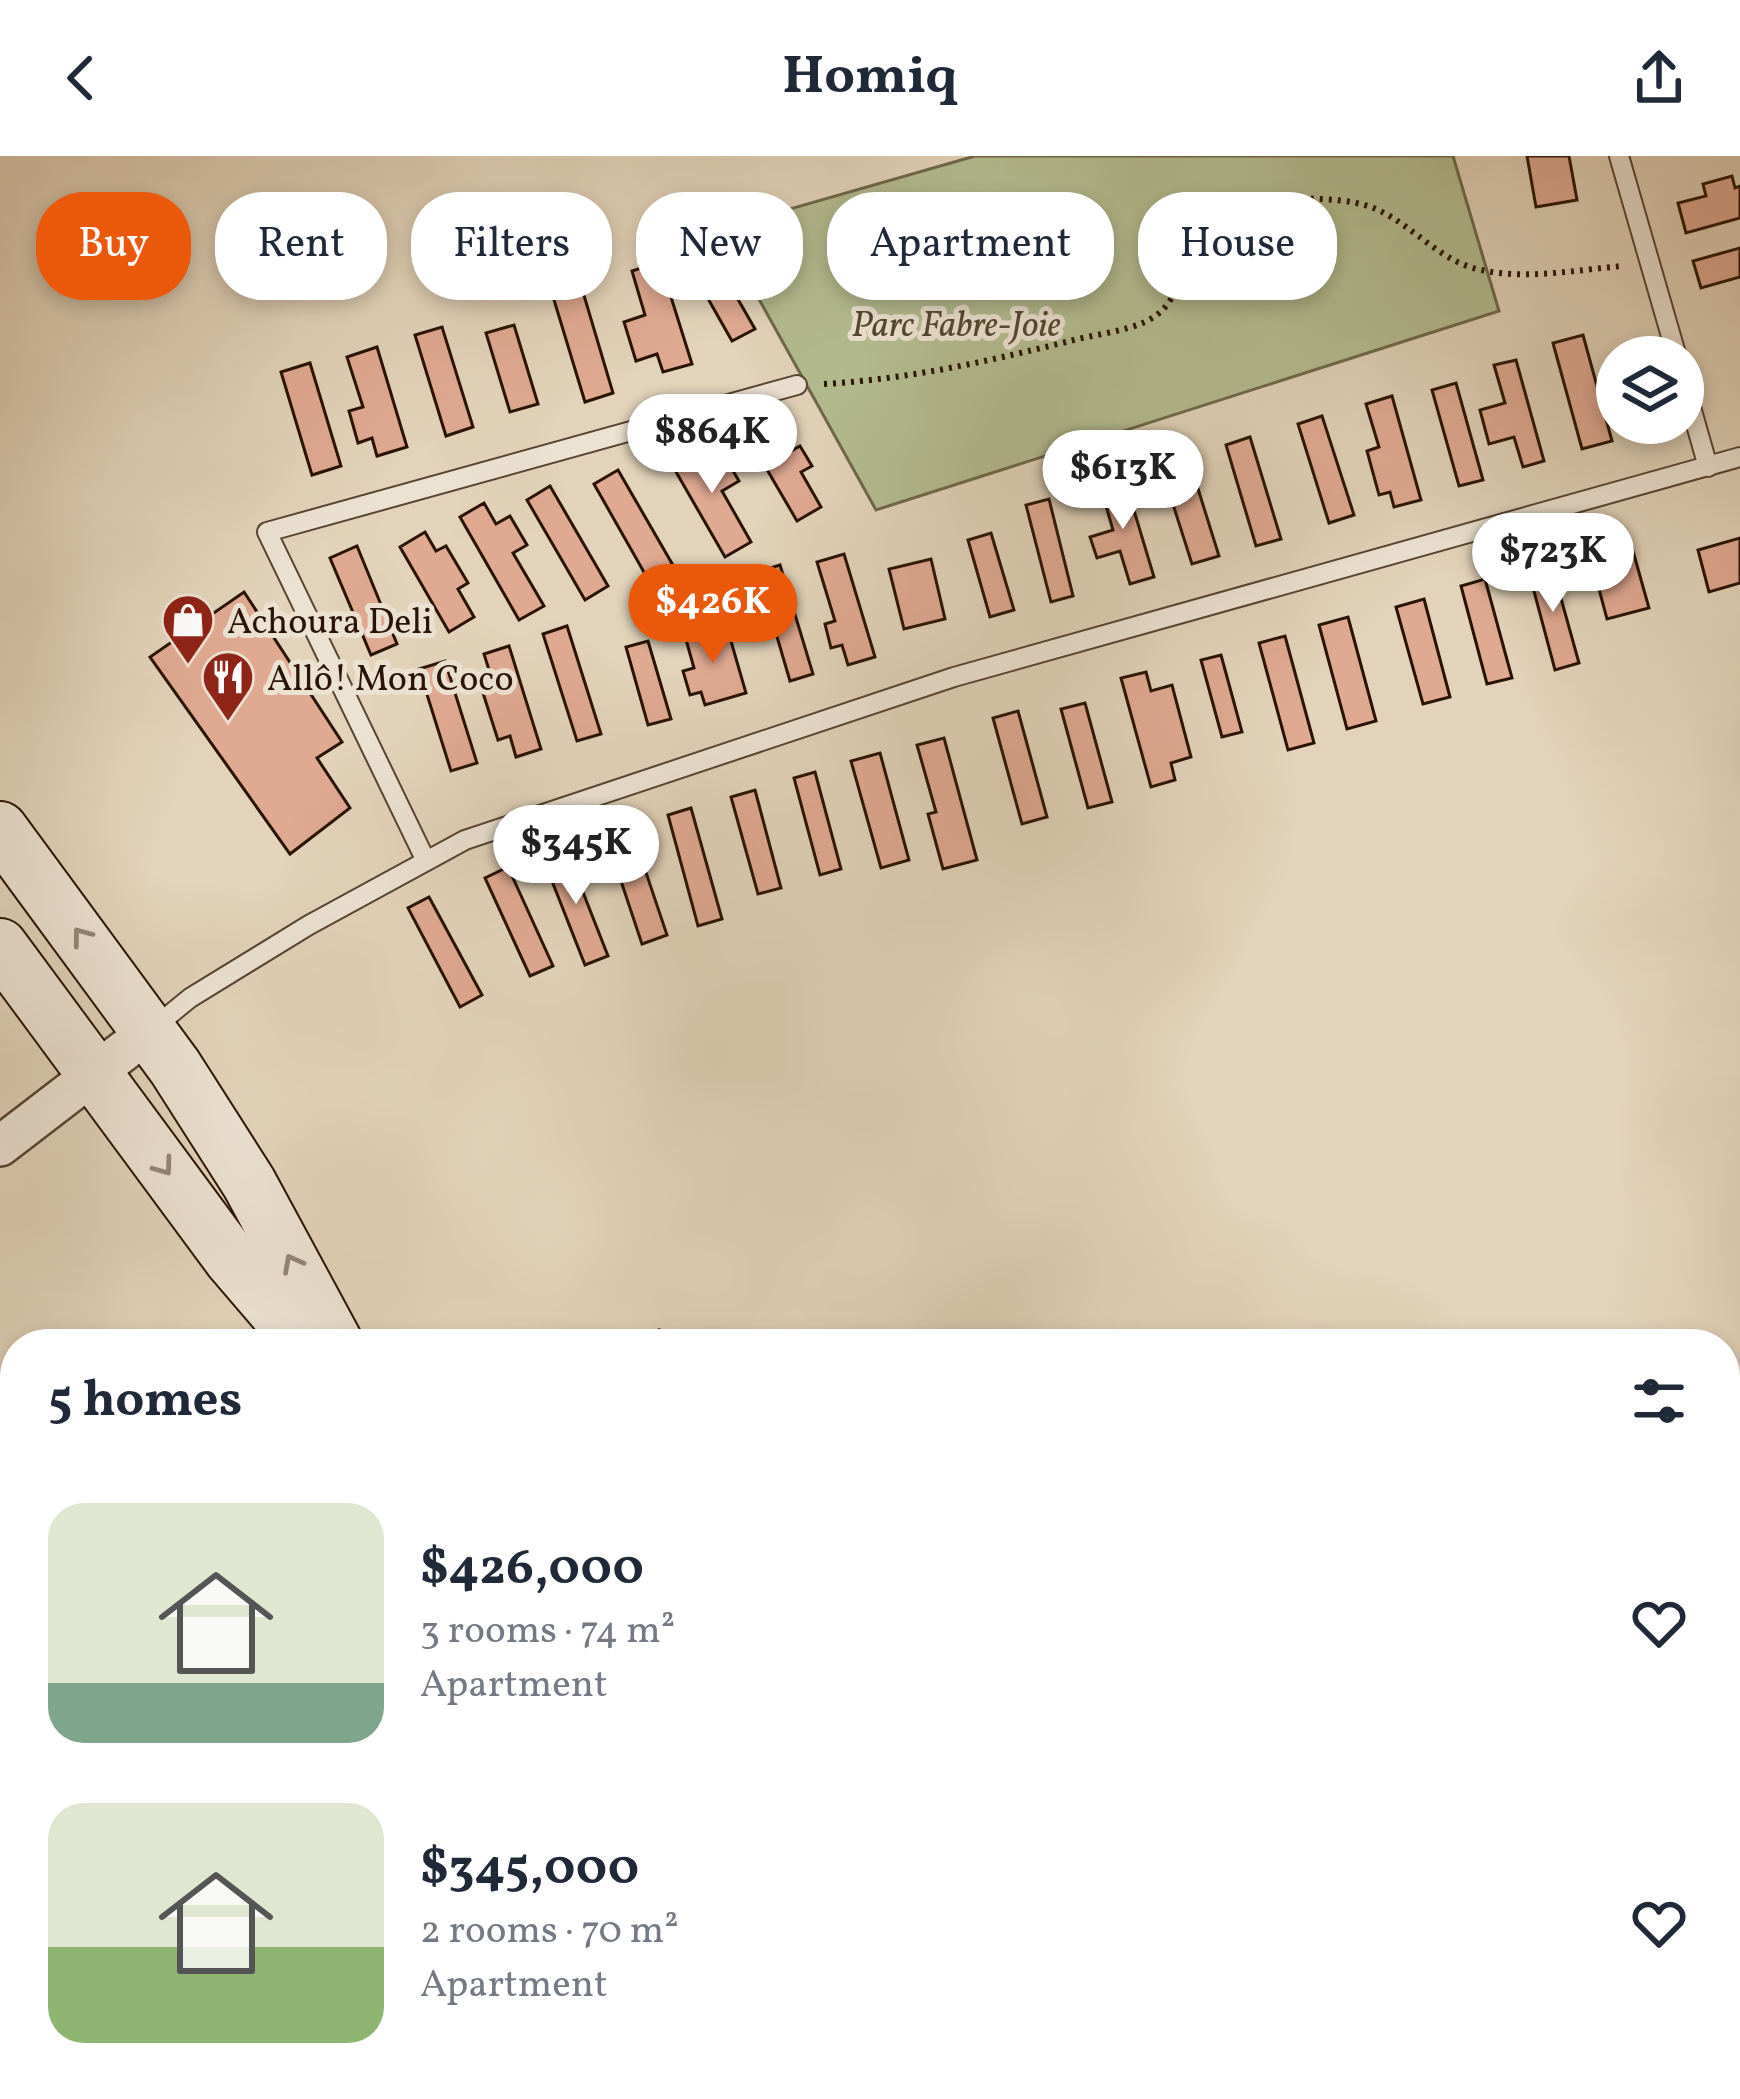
<!DOCTYPE html>
<meta charset="utf-8">
<style>
body{margin:0;font-family:Vollkorn,serif;background:#f6f6f7;color:#1f2937;height:100vh;display:flex;flex-direction:column;font-size:45px;white-space:nowrap}
*{box-sizing:border-box;margin:0}
p{font-size:39px;color:#747a83}
.icon{flex:none;width:66px;height:66px;fill:none;stroke:currentColor;stroke-width:2;stroke-linecap:round;stroke-linejoin:round}
.map{position:relative;flex:1;overflow:hidden}
.side{position:absolute;left:0px;top:1173px;width:1740px;height:771px;display:flex;flex-direction:column;background:#fff;border-radius:48px 48px 0 0;box-shadow:0 6px 18px #0003}
.side>*{flex:none}
.top-card{position:absolute;left:36px;top:36px;width:1668px;height:108px;display:flex;gap:24px}
.controls{position:absolute;left:1596px;top:180px;display:grid;gap:24px}
.controls a{display:grid;place-items:center;width:108px;height:108px;border-radius:50%;background:#fff;box-shadow:0 6px 18px #0003;font-size:60px}
.price{position:absolute;translate:-50% -102px;padding:0 27px;border-radius:42px;background:#fff;color:#222;font-size:39px;line-height:78px;filter:drop-shadow(0 3px 6px #0008)}
.price::after{content:'';position:absolute;left:50%;top:72px;width:36px;height:27px;margin-left:-18px;background:inherit;clip-path:polygon(0 0,100% 0,50% 100%)}
.price.current{background:#ea580c;color:#fff}
ul{padding:0;list-style:none}
li{display:flex;align-items:center;gap:36px;height:300px;padding:0 48px}
li span{display:grid;place-items:center;flex:none;width:336px;height:240px;border-radius:36px;color:#555}
li>.icon{margin-inline-start:auto}
span .icon{width:144px;height:144px;fill:#fffc;stroke-width:1}
li b{font-size:51px}
h2{display:flex;justify-content:space-between;align-items:center;height:144px;padding:0 48px;font-size:51px}
.tag{padding:0 42px;border-radius:48px;background:#fff;box-shadow:0 6px 18px #0003;font-size:42px;line-height:108px}
.tag.current{background:#ea580c;color:#fff}
header{display:flex;justify-content:space-between;align-items:center;height:156px;padding:0 48px;background:#fff;font-size:54px;font-weight:700}
.map>svg:first-child{display:block}
.green{fill:#b3bc90;stroke:#6e684a;stroke-width:3}
.building{fill:#e0a992;stroke:#291305;stroke-width:3}
.lines{fill:none;stroke-linecap:round;stroke-linejoin:round}
.lane-casing{stroke:#574332;stroke-width:22}
.street-casing{stroke:#574332;stroke-width:44}
.secondary-casing{stroke:#291305;stroke-width:58}
.path{stroke:#291305;stroke-width:6;stroke-dasharray:3 6;stroke-linecap:butt}
.lane{stroke:#ece2d2;stroke-width:18}
.street{stroke:#ece2d2;stroke-width:39}
.secondary{stroke:#ece2d2;stroke-width:54}
.oneway{stroke:#948576}
.labels{text-anchor:middle;stroke-width:10;stroke-linejoin:round;paint-order:stroke}
.park-label{font-size:36px;font-style:italic;fill:#52462f;stroke:#ece2d2}
.poi-label{font-size:36px;fill:#291305;stroke:#ece2d2;text-anchor:start}
</style>
<header><svg class="icon" aria-label="back" viewBox="0 0 24 24"><path d="M15 5l-7 7 7 7"/></svg>Homiq<svg class="icon" aria-label="share" viewBox="0 0 24 24"><path d="M12 15V3M7 8l5-5 5 5M5 13v7h14v-7"/></svg></header>
<div class="map">
<svg width="1740" height="1943" viewBox="0 0 1740 1943">
<rect width="100%" height="100%" fill="#e2d3ba"/>
<filter id="stains"><feTurbulence type="fractalNoise" baseFrequency=".00167" numOctaves="4"/><feColorMatrix values="0 0 0 0 .2 0 0 0 0 .09 0 0 0 0 .02 0 0 0 .5 -.17"/></filter>
<radialGradient id="worn" r=".72"><stop offset=".6" stop-color="#630" stop-opacity="0"/><stop offset="1" stop-color="#630" stop-opacity=".3"/></radialGradient>
<path class="green" d="M975,0H1453L1499,155L876,354L720,73Z"/>
<g class="building">
<path d="M1527,0H1569L1577,44L1536,51Z"/>
<path d="M1732,20L1735,32L1740,30V62L1686,77L1678,47L1706,40L1703,28Z"/>
<path d="M1740,92V121L1701,132L1693,105Z"/>
<path d="M660,106L692,208L663,216L657,198L636,205L624,166L645,159L632,115Z"/>
<path d="M720,112L755,173L732,185L698,125Z"/>
<path d="M580,126L613,237L585,246L551,134Z"/>
<path d="M514,169L538,248L510,256L486,177Z"/>
<path d="M442,171L473,271L446,280L415,179Z"/>
<path d="M1583,179L1612,285L1582,293L1553,187Z"/>
<path d="M377,191L407,291L377,300L372,282L358,287L349,255L363,251L347,201Z"/>
<path d="M1516,204L1544,305L1523,311L1514,281L1489,288L1480,254L1505,247L1494,209Z"/>
<path d="M310,207L341,310L312,319L281,216Z"/>
<path d="M1456,227L1483,324L1459,330L1432,234Z"/>
<path d="M1392,240L1421,344L1394,351L1390,336L1379,339L1367,295L1379,291L1366,248Z"/>
<path d="M1322,260L1354,359L1329,367L1298,268Z"/>
<path d="M773,267L789,296L800,290L812,310L801,316L821,351L797,365L748,281Z"/>
<path d="M1250,281L1281,383L1256,390L1226,289Z"/>
<path d="M693,287L706,308L723,298L739,325L722,335L751,386L725,401L668,302Z"/>
<path d="M1184,288L1219,400L1192,408L1157,298Z"/>
<path d="M618,314L674,411L649,425L594,328Z"/>
<path d="M1123,318L1154,421L1130,428L1120,395L1097,402L1090,381L1113,374L1099,326Z"/>
<path d="M550,330L608,430L585,444L527,344Z"/>
<path d="M1049,343L1073,440L1051,446L1026,349Z"/>
<path d="M484,347L496,368L510,360L527,389L513,397L544,450L519,464L460,361Z"/>
<path d="M425,376L436,395L446,390L468,427L458,433L474,461L449,476L400,391Z"/>
<path d="M991,377L1014,454L990,461L968,384Z"/>
<path d="M1629,381L1649,452L1607,463L1588,392Z"/>
<path d="M1740,382V427L1709,436L1698,394Z"/>
<path d="M357,390L397,488L371,499L330,402Z"/>
<path d="M844,398L875,501L848,509L842,489L831,492L825,468L835,465L817,406Z"/>
<path d="M931,403L945,463L904,473L889,413Z"/>
<path d="M1550,403L1579,507L1555,514L1527,409Z"/>
<path d="M780,409L813,518L790,525L758,416Z"/>
<path d="M1485,423L1512,522L1487,528L1461,430Z"/>
<path d="M244,436L342,586L317,602L350,652L290,698L150,501Z"/>
<path d="M1424,443L1450,541L1423,548L1396,451Z"/>
<path d="M1348,461L1376,565L1347,573L1319,469Z"/>
<path d="M726,468L746,537L705,549L701,536L690,539L683,515L694,512L685,480Z"/>
<path d="M567,470L601,578L577,585L543,478Z"/>
<path d="M1285,480L1314,587L1288,594L1259,487Z"/>
<path d="M648,485L671,563L648,569L626,491Z"/>
<path d="M509,490L541,593L516,601L510,580L498,584L483,537L495,533L484,498Z"/>
<path d="M1221,499L1242,576L1222,581L1201,504Z"/>
<path d="M445,505L477,607L451,615L419,513Z"/>
<path d="M1146,516L1151,535L1172,529L1191,601L1171,607L1175,624L1151,631L1121,522Z"/>
<path d="M1085,547L1112,646L1088,652L1061,553Z"/>
<path d="M1018,555L1047,661L1022,668L993,562Z"/>
<path d="M944,582L977,704L943,713L928,658L936,656L917,589Z"/>
<path d="M880,597L909,704L881,712L851,605Z"/>
<path d="M815,616L841,713L820,719L794,622Z"/>
<path d="M755,634L781,732L758,738L731,641Z"/>
<path d="M691,652L722,763L698,770L668,659Z"/>
<path d="M631,672L667,779L642,788L606,680Z"/>
<path d="M566,693L608,800L585,809L543,702Z"/>
<path d="M508,711L553,810L530,820L485,722Z"/>
<path d="M429,741L482,839L460,851L408,752Z"/>
<path d="M659,1174L663,1188H613Z"/>
<path d="M0,1401L15,1421V1455L0,1466Z"/>
<path d="M1740,1656V1782L1725,1787V1661Z"/>
<path d="M15,1796V1843L4,1852L0,1808Z"/>
<path d="M49,1929H107L110,1943H53Z"/>
<path d="M289,1929H350L353,1943H292Z"/>
<path d="M482,1929H585L597,1943H493Z"/>
<path d="M1161,1929H1295L1296,1932L1275,1943H1247L1240,1930L1215,1943H1169Z"/>
</g>
<g class="lines">
<g class="lane-casing">
<g id="lane">
<path d="M1619,0L1677,201"/>
<path d="M1683,223L1708,311"/>
<path d="M426,705L267,376L797,229"/>
<path d="M151,874L190,842L309,769L465,684L954,521L1740,301"/>
<path d="M1725,1468L1740,1466"/>
<path d="M675,1929L682,1938"/>
</g>
</g>
<g class="street-casing">
<g id="street">
<path d="M0,990L151,874"/>
<path d="M0,1606L15,1628"/>
<path d="M216,1929L219,1943"/>
</g>
</g>
<g class="secondary-casing">
<g id="secondary">
<path d="M0,673L175,911L249,1027L336,1188"/>
<path d="M0,790L232,1104L304,1188"/>
<path d="M860,1929L869,1943"/>
</g>
</g>
<path class="path" d="M824,228C908,223 985,206 1066,186C1091,179 1122,176 1145,166C1205,137 1160,66 1241,50C1278,42 1332,39 1368,50C1405,62 1433,99 1470,111C1518,126 1573,114 1623,110"/>
<use href="#lane" class="lane"/>
<use href="#street" class="street"/>
<use href="#secondary" class="secondary"/>
</g>
<defs><path id="oneway-chevron" d="M-2-3.5L2.5 0L-2 3.5" fill="none" stroke-width="1.6" stroke-linecap="round" stroke-linejoin="round" transform="scale(3)"/></defs>
<g class="oneway">
<use href="#oneway-chevron" transform="translate(81 780) rotate(-127)"/>
<use href="#oneway-chevron" transform="translate(164 1011) rotate(54)"/>
<use href="#oneway-chevron" transform="translate(292 1107) rotate(-118)"/>
</g>
<defs>
<g id="shop-pin" transform="scale(2.7)"><path d="M0 17L-7.5 6A9.5 9.5 0 1 1 7.5 6Z" fill="#8f2418" stroke="#ece2d2"/><path d="M-5-2.5h2.3a2.7 3.5 0 0 1 5.4 0H5L5.5 6h-11ZM-1.5-2.5h3a1.5 2.3 0 0 0-3 0Z" fill="#fff"/></g>
<g id="restaurant-pin" transform="scale(2.7)"><path d="M0 17L-7.5 6A9.5 9.5 0 1 1 7.5 6Z" fill="#8f2418" stroke="#ece2d2"/><path d="M-5-6h1v4h1v-4h1v4h1v-4h1v5L-1.5 .5V6h-2V.5L-5-1ZM5-6V6H3V1.5H1.5Q1.5-4 5-6Z" fill="#fff"/></g>
</defs>
<g fill-rule="evenodd">
<use href="#shop-pin" x="188" y="464"/>
<use href="#restaurant-pin" x="228" y="521"/>
</g>
<g class="labels">
<g class="park-label">
<text x="956" y="180">Parc Fabre-Joie</text>
</g>
<g class="poi-label">
<text x="227" y="477">Achoura Deli</text>
<text x="267" y="534">Allô! Mon Coco</text>
</g>
</g>
<rect width="100%" height="100%" filter="url(#stains)"/>
<rect width="100%" height="100%" fill="url(#worn)"/>
</svg>
<div class="controls">
<a><svg class="icon" aria-label="layers" viewBox="0 0 24 24"><path d="M12 4l9 5-9 5-9-5zM3 14l9 5 9-5"/></svg></a>
</div>
<b class="price" style="left:712px;top:340px">$864K</b>
<b class="price" style="left:1123px;top:376px">$613K</b>
<b class="price" style="left:1553px;top:459px">$723K</b>
<b class="price current" style="left:713px;top:510px">$426K</b>
<b class="price" style="left:576px;top:751px">$345K</b>
<div class="top-card">
<a class="tag current">Buy</a>
<a class="tag">Rent</a>
<a class="tag">Filters</a>
<a class="tag">New</a>
<a class="tag">Apartment</a>
<a class="tag">House</a>
</div>
<section class="side">
<h2>5 homes<svg class="icon" aria-label="filters" viewBox="0 0 24 24"><path d="M4 7h16M4 17h16"/><circle cx="9" cy="7" r="2"/><circle cx="15" cy="17" r="2"/></svg></h2>
<ul>
<li><span style="background:linear-gradient(#dfe7d0 75%,#7fa58c 0)"><svg class="icon" aria-label="home" viewBox="0 0 24 24"><path d="M3 11l9-7 9 7M6 9v11h12V9"/></svg></span><div><b>$426,000</b><p>3 rooms · 74 m²</p><p>Apartment</p></div><svg class="icon" aria-label="heart" viewBox="0 0 24 24"><path d="M12 20l-8-8c-3-5 5-10 8-4 3-6 11-1 8 4z"/></svg></li>
<li><span style="background:linear-gradient(#dfe7d0 60%,#8fb573 0)"><svg class="icon" aria-label="home" viewBox="0 0 24 24"><path d="M3 11l9-7 9 7M6 9v11h12V9"/></svg></span><div><b>$345,000</b><p>2 rooms · 70 m²</p><p>Apartment</p></div><svg class="icon" aria-label="heart" viewBox="0 0 24 24"><path d="M12 20l-8-8c-3-5 5-10 8-4 3-6 11-1 8 4z"/></svg></li>
</ul>
</section>
</div>
